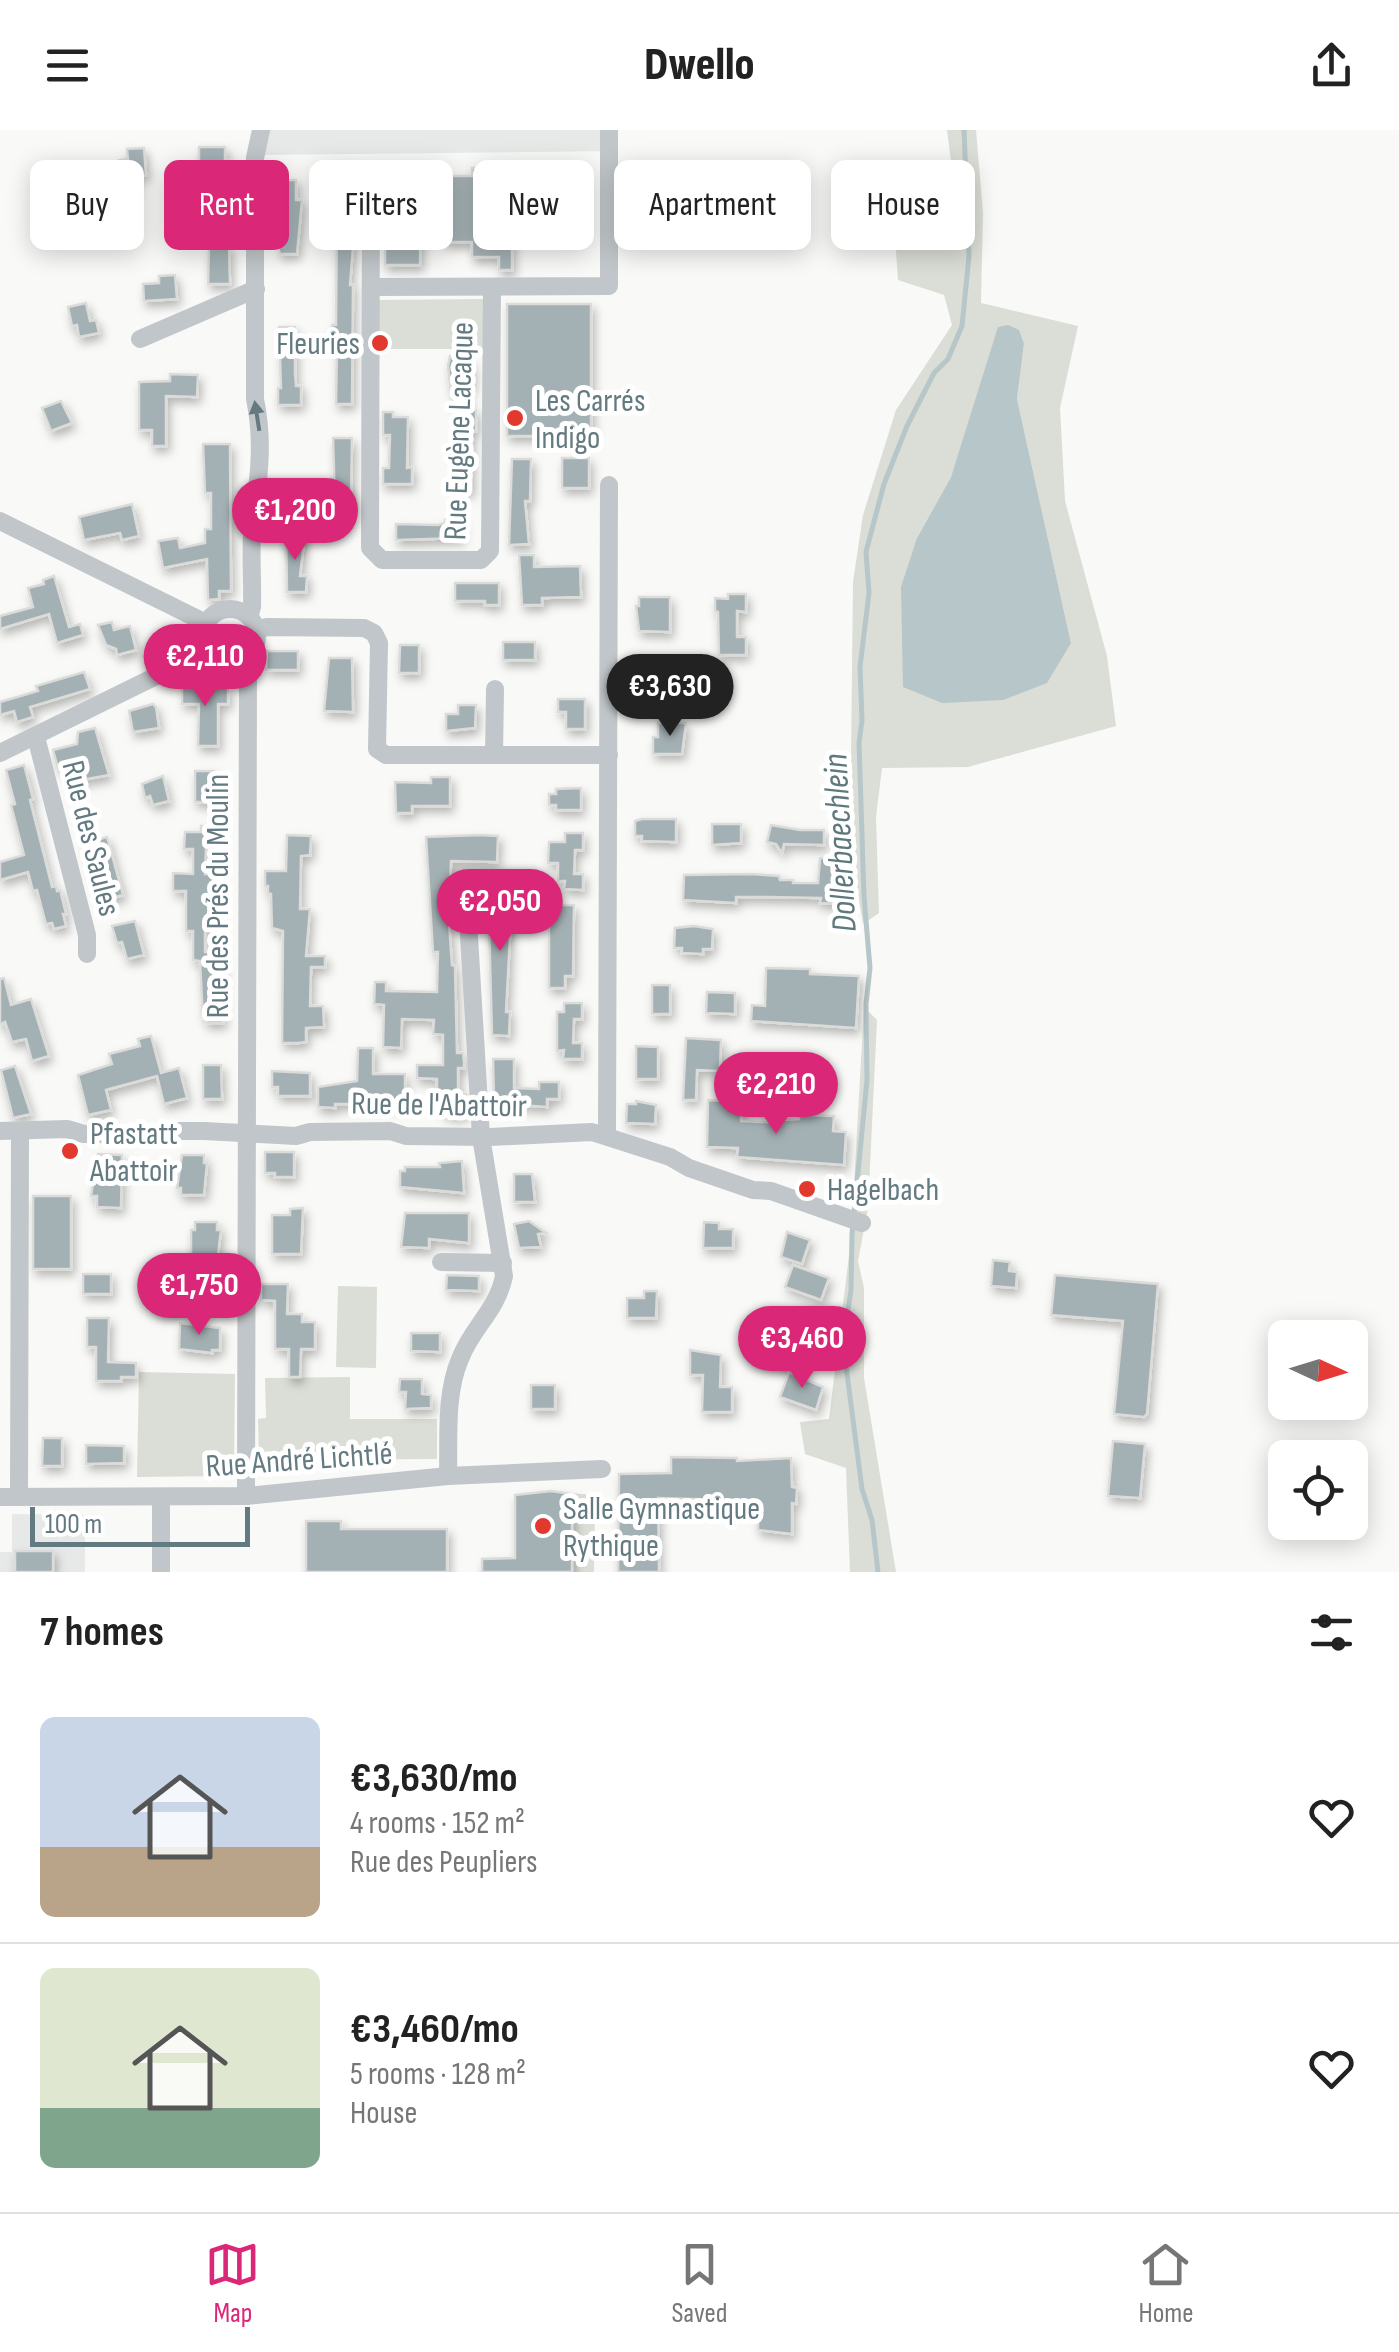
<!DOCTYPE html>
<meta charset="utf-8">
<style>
body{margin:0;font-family:"Sofia Sans Condensed",sans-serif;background:#f6f6f6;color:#222;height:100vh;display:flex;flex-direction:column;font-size:38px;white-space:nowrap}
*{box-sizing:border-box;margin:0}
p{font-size:32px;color:#767676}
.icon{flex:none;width:55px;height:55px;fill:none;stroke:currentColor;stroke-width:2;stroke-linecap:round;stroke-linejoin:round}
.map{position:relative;height:1442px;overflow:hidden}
.details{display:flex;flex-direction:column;background:#fff;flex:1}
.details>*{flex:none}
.top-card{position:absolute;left:30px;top:30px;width:1340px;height:90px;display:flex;gap:20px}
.needle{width:65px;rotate:94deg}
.buttons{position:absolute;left:1268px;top:1190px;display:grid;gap:20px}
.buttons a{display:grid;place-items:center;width:100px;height:100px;border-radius:15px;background:#fff;box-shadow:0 5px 25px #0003;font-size:50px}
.scale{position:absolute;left:30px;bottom:25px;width:220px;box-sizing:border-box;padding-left:10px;border:5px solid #647a81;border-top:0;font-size:28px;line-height:35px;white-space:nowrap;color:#647a81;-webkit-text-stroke:8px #fff;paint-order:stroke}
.price{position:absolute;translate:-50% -85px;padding:0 22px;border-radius:35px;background:#db2777;color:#fff;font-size:32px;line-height:65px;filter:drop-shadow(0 2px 5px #0008)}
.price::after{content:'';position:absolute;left:50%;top:60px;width:30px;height:22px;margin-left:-15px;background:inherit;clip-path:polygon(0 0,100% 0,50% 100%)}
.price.current{background:#222;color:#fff}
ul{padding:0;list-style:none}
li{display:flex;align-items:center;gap:30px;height:250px;padding:0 40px}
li+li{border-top:2px solid #e0e0e0}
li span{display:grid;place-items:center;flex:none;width:280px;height:200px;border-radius:15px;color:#555}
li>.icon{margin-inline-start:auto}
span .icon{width:120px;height:120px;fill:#fffc;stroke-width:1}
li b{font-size:42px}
h2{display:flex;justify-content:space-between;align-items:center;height:120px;padding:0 40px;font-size:42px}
.tag{padding:0 35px;border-radius:15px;background:#fff;box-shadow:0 5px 25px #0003;font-size:35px;line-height:90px}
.tag.current{background:#db2777;color:#fff}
header{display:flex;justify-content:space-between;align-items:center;height:130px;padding:0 40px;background:#fff;font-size:45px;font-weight:800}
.tab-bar{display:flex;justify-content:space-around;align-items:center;height:140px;border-top:2px solid #e0e0e0;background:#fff;font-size:28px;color:#767676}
.tab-bar a{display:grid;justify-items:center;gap:5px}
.tab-bar .current{color:#db2777}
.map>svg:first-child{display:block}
.built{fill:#e7e9e8}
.green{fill:#daded6;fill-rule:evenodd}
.water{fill:#b7c6c8}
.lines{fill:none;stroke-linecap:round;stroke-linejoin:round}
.stream{stroke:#b7c6c8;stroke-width:5}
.building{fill:#a4b1b4;stroke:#dbdbd9;stroke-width:2.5;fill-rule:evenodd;filter:url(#shadow)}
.minor{stroke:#c0c6c9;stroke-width:18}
.oneway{fill:#647a81}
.poi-dot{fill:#e2392e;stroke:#fff;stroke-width:4}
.labels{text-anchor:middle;stroke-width:10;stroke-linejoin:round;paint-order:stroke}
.poi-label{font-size:32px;fill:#647a81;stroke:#fff;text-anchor:start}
.street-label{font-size:32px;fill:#647a81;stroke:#fff}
.water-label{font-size:35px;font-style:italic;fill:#5f787c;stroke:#fff}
</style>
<header><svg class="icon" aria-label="menu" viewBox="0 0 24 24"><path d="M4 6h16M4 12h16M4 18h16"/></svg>Dwello<svg class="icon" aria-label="share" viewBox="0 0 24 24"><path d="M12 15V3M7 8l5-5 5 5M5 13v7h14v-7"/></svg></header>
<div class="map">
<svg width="1399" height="1442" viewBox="0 0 1399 1442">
<defs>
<filter id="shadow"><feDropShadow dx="3" dy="5.5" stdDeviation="5" flood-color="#0004"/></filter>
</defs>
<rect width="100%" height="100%" fill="#f9f9f7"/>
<g class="built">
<path d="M264,0H614V21L264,25Z"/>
<path d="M12,1384L85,1385V1442H0V1422H12Z"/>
</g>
<g class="green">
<path d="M947,0H976L983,83L981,173L1078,196L1060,278L1065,371L1107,526L1116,596L968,637L882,638L876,687L879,783L863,794L857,759L851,629L853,452L863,385L896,280L952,195L944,165L898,150L895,107L948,97L953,47ZM1024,214L1017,269L1071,513L917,408L951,347L976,273Z"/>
<path d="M485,169V219H387V208H375V170Z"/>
<path d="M864,877L877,890L868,1078L858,1131L864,1158V1248L896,1442H850L846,1338L805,1324L800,1292L829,1289L851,1109Z"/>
<path d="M338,1156L377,1157L376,1238L336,1237Z"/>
<path d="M139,1242L235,1244L234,1339L229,1346L137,1347Z"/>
<path d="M350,1247V1289H437V1329L259,1330L258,1289L266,1288L265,1248Z"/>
<path d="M544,1361L595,1365L594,1442H482V1429L515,1428V1365Z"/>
</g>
<path class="water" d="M1008,195L1019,200L1024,214L1017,269L1071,513L1047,553L1003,570L942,573L903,557L901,457L917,408L951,347L998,197Z"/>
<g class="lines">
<path class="stream" d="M878,1442L872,1390L862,1359L843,1213L851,1160L852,1104L867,950L866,874L870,838L864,767L859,613L862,590L860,537L869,463L866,422L884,354L907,296L934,243L948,229L962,196L969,126L964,0"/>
</g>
<g class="building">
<path d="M199,17H225V30H230V45H212V38H199Z"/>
<path d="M144,18L146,45H135V57L121,58L119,30L128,29L127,19Z"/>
<path d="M472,38H485V49L533,50V45H578V104H512V140H499V127H472V112H444L443,60H421L420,135H385V116H395V77H390L391,40H422V46H472ZM513,61H537L535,88H513Z"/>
<path d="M282,50H296V70H302L297,124H280L278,117V99H282Z"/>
<path d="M331,51H353L350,93H355L350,155H353L352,274H336L337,216H331L332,195H336L337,75H334V67H331Z"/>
<path d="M211,67H230L226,93H203V69Z"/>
<path d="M209,116H229L230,154H208Z"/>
<path d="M175,145L177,169L144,171L143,154L159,153V146Z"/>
<path d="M86,173L90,191L96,190L99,203L79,207L77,195L72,196L68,177Z"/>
<rect x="507" y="174" width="84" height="132"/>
<path d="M279,197H295V243L296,256H301V275H278V258H281Z"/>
<path d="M467,225V233H472V256L467,257L469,280H476V301H471V361H454V345H457L455,264H451L448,236L450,226Z"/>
<path d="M170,244L198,245L197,267L166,266V316H152V300H139V252L170,251Z"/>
<path d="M61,271L72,293L51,301L42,278Z"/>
<path d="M383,282H393V287H408L407,338L412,337V354H383V338H389L390,305H383Z"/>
<path d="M333,308H352L351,372H335Z"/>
<path d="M203,314H230L231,461H219V469L208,470L207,429L163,438L158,411L178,408L180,418L205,413V399H211V363H205Z"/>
<rect x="562" y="328" width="27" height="30"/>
<path d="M512,329H531L530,371H525L529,414L509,415Z"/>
<path d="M132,374L139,406L122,410L120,403L84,410L79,387Z"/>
<path d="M461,389V408L396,410V394L438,395L445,393V390Z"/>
<path d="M286,402L305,403L300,446H307L306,462H287Z"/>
<path d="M519,425H534V437L580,436L581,467L542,468V475H522Z"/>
<path d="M54,446L69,497L80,494L83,505L57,513L49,484L0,499V486L33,477L28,458L44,454L43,450Z"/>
<path d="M455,453H499V475H485V471H455Z"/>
<path d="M728,464H746V482L737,481V507H746V525H719L718,482L715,481V468L728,469Z"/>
<path d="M639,467H670V502L639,501L636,476H639Z"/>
<path d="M112,492L114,500L130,496L136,520L117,525L116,519L106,515L98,495Z"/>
<rect x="503" y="512" width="32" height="18"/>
<path d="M400,515H419V543H399Z"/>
<path d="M267,521H298V540H266Z"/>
<path d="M329,528H352L353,582L324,581Z"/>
<path d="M84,542L90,559L30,577L33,587L17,592L14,581L0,585V572L38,561L36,556Z"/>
<path d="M182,550L200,551V557L228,558V574H218V616H198L199,574H182Z"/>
<path d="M558,569H585V599H566V582H558Z"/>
<path d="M153,574L156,577L159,598L133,602L129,581Z"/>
<path d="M458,575H476L475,598L446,601V584H458Z"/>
<path d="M658,593H686L682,624H653V607H658Z"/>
<path d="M95,598L109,645L71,652L67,636L58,638L53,620L77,614L78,602Z"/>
<path d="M24,635L33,669L30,670L52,757L56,756L57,761L60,760L66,784H63L66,796L54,799L52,793L46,794L37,760L33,761L28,742L0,750V732L24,725L11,675L15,674L6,640Z"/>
<path d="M195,641H214L216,672H195Z"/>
<path d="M163,646L169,671L153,675L150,666L145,668L142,654Z"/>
<path d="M431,647H450V676H412V683H396L395,652L431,653Z"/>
<path d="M581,658V680H556V675H549V664H556V659Z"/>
<path d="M642,689H676V712L642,711V706H635V691Z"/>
<path d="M712,694H741V713L712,715Z"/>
<path d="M771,695L800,700H824V715L784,714L782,723L776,714L767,712Z"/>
<path d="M201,696H214V720L206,719L205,744H213V798L205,797V822H221L223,893H207V888H203L200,831L193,830V801H186V761H173V743L193,744V719H184L185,702H201Z"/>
<path d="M565,703H583V720H575L574,744H583V760L564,759L565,751H558V733H548L549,712H565Z"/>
<path d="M287,705L311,706L310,725L301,726L300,779H310L306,826H325V837H311L310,876H323L324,897L306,898V912L298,913H282L283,801L272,798L271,764L268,763V756H265V741H286Z"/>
<path d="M480,705L498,706L497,732L451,731L449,792L452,835L455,836L457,923H463L464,932V938H458V964H466V983L457,986L443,983V967H437V949L417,948V935H443V905L433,904L434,890L402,889L401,918L383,917L384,875L374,874L375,852H386V861L437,862L438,822H433L426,707Z"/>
<path d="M107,707L123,765L101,771L83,714L89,708L93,711Z"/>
<path d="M820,728H840V774L820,773L821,768L768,767H736V773L683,770L684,745L750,744L779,746L780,750H793V753H818Z"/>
<path d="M493,750H513L506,882H510L509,906L492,905L489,793Z"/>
<path d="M556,775H574L573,846H565V858H549V784H556Z"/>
<path d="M135,791L144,825L127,829L122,812L117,813L112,796Z"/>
<path d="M694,796L713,799L712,819H703V824L682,823V818H674L675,798Z"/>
<path d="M766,838L810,839V844L859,846L856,898L751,891L752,875L765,876Z"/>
<path d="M4,848L11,875L31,869L49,926L32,931L26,909L12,912L5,892L0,894V849Z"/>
<rect x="652" y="855" width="18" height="29"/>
<path d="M707,862L735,863V884L706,883Z"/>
<path d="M564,873H582V889H574L573,913H582V929H563L564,920L557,921V882H564Z"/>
<path d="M151,906L161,943L179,938L187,968L164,974L157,946L106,960L111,980L88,985L78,945L112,934L109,924L140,916L138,909Z"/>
<path d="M686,908L721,910L720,941L697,940L696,970H683Z"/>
<path d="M636,916L658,917V949H636Z"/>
<path d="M358,918H373V944H405V974H335V978L318,977V957L357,951Z"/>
<path d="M493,929H514V958L539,959V952H559V969H547V977L504,974V968H494Z"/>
<path d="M203,935H221L222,969H203Z"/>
<path d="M15,936L31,984L13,988L1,940Z"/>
<path d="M272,941L310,943V966H278V957H272Z"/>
<path d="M708,970L729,971L728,977L741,978V991L782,993V990L799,989V985L834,986L833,1001L846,1002L844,1035L737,1027L738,1018L707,1017Z"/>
<path d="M636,971L656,975L655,994L626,993L627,974H636Z"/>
<path d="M265,1022H294V1047H275V1043H265Z"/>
<path d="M98,1024L122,1025L121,1078L97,1077V1066H91Z"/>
<path d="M182,1025H204V1033H207L204,1065H181V1058H177Z"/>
<path d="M462,1031L464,1063L400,1057V1041H405V1037H440L439,1033Z"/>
<path d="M514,1044H532L535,1072H514Z"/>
<rect x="33" y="1066" width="38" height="73"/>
<path d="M303,1078L301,1124H272V1085H290V1079Z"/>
<path d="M405,1083H469V1113L429,1109V1118L401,1117Z"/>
<path d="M529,1091L546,1103L538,1104L541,1117L519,1118L514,1094Z"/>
<path d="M195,1092H217V1100H221L217,1133L191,1132V1100H195Z"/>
<path d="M704,1092L719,1093V1099H733V1118H703Z"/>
<path d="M787,1102L810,1110L802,1134L781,1127Z"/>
<path d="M993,1130L1010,1132L1009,1141L1017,1142L1016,1158L991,1156Z"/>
<path d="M793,1135L829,1148L821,1170L785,1157Z"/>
<path d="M158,1139H182V1180H157L154,1148H157Z"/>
<rect x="83" y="1144" width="28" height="20"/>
<path d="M447,1145L479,1146V1161L446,1160Z"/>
<path d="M1055,1145L1158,1154L1147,1284L1144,1287L1114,1284L1123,1191L1051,1185Z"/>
<path d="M261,1154H288L287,1184H302V1192H315V1219H301L300,1247H289V1219H275V1171L261,1170Z"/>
<path d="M644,1161H657L656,1188H627V1168H644Z"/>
<path d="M87,1188H109L108,1232L136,1233V1247H121V1251H96V1217H87Z"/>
<path d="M180,1193L220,1198V1220H212V1223L179,1219Z"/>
<path d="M411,1203H440V1222L411,1221Z"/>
<path d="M758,1204L801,1218L793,1241L750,1226Z"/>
<path d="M690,1220L721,1225L720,1257H732V1282H702L703,1245H690Z"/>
<path d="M789,1242L823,1257L816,1280L780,1267Z"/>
<path d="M400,1249H422V1264L431,1265V1278L405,1279L406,1262H399Z"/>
<rect x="531" y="1255" width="24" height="24"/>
<path d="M43,1308H62V1336H42Z"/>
<path d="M1113,1311L1145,1314L1140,1368L1108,1366Z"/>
<path d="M86,1315L124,1316V1333L86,1334Z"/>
<path d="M671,1327L737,1328V1331L791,1328L792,1357L797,1358L796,1374L792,1373V1404L758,1400V1371L658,1368L659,1442H618L619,1344L671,1343Z"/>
<path d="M551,1361L572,1364V1442H482V1429L515,1428V1365Z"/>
<path d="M306,1391H341V1399H447V1442H306Z"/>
<rect x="15" y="1421" width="38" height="21"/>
</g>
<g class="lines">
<g class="minor">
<path d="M371,49L370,418L382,430H481L490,421L492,157"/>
<path d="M371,157L609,156V0"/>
<path d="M140,209L256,159"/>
<path d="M0,391L206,493"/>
<circle cx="230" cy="506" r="27"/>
<path d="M249,487L252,477C253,446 249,411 254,380C260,343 263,307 255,269V28L261,0"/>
<path d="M256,500L267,497L364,498L374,503L379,513L377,619L386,625H609"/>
<path d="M245,528L248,538L246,1366"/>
<path d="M36,607L87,805V824"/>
<path d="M0,623L207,521"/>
<path d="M494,625L495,559"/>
<path d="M0,1001L67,999L84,1004L153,1005L168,1001H204L296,1006L310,1002L390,1001L406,1006L490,1007L592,1002L670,1027L689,1038L753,1060L771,1061L862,1093"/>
<path d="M607,1005L609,355"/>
<path d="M441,1132L503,1133"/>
<path d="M448,1346C449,1308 445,1264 460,1229C472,1197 497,1181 504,1146L481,1007L468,790L471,760"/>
<path d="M0,1367L246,1366L448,1346L602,1339"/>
<path d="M19,1367L20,1001"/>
<path d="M161,1442V1368"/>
</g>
</g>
<defs><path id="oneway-solid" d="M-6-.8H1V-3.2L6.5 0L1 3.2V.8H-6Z" transform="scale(2.5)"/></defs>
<use class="oneway" href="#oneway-solid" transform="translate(257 286) rotate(-99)"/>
<g class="poi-dot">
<circle cx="380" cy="213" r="10"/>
<circle cx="515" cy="288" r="10"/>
<circle cx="70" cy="1021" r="10"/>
<circle cx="807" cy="1059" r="10"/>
<circle cx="543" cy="1396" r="10"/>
</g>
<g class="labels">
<g class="poi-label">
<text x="360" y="224" text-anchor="end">Fleuries</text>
<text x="535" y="281">Les Carrés<tspan x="535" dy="37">Indigo</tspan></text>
<text x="90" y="1014">Pfastatt<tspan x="90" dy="37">Abattoir</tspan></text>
<text x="827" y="1070">Hagelbach</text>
<text x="563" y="1389">Salle Gymnastique<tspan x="563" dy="37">Rythique</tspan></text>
</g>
<g class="street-label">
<text transform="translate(458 301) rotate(-88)" y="11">Rue Eugène Lacaque</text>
<text transform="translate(92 708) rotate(76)" y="11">Rue des Saules</text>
<text transform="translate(217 766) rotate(-90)" y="11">Rue des Prés du Moulin</text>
<text transform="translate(439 974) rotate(1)" y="11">Rue de l'Abattoir</text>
<text transform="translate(299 1329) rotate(-4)" y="11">Rue André Lichtlé</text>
</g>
<g class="water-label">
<text transform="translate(839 713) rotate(-93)" y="12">Dollerbaechlein</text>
</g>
</g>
</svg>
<div class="buttons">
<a><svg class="needle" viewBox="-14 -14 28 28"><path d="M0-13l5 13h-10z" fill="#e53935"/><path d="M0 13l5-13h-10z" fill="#767676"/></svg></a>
<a><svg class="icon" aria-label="locate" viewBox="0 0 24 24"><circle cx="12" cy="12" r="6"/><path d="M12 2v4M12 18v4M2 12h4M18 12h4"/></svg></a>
</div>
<div class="scale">100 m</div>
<b class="price" style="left:295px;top:433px">€1,200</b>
<b class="price" style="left:205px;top:579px">€2,110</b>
<b class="price current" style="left:670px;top:609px">€3,630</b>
<b class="price" style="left:500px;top:824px">€2,050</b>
<b class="price" style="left:776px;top:1007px">€2,210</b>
<b class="price" style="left:199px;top:1208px">€1,750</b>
<b class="price" style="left:802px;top:1261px">€3,460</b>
<div class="top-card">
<a class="tag">Buy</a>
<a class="tag current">Rent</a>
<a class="tag">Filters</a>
<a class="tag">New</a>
<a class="tag">Apartment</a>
<a class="tag">House</a>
</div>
</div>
<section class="details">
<h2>7 homes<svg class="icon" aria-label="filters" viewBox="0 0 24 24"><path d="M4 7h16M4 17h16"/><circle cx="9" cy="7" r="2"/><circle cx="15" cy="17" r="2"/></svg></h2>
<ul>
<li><span style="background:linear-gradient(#c9d6e8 65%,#b9a48a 0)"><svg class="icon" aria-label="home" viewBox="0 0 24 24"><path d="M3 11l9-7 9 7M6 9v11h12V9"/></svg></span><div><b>€3,630/mo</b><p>4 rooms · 152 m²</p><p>Rue des Peupliers</p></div><svg class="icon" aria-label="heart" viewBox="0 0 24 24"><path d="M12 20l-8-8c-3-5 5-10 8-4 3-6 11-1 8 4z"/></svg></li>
<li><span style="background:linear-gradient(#dfe7d0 70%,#7fa58c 0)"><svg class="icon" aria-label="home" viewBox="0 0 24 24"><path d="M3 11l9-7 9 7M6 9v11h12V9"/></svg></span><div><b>€3,460/mo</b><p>5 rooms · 128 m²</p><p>House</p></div><svg class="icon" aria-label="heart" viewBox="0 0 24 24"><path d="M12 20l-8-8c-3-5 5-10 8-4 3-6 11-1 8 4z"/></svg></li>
</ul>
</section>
<nav class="tab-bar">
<a class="current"><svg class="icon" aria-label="map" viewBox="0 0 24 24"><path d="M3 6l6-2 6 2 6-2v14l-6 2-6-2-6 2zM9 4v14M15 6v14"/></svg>Map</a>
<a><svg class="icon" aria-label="saved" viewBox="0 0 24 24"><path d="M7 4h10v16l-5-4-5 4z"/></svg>Saved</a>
<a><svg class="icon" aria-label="home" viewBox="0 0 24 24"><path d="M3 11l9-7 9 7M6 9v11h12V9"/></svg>Home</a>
</nav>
